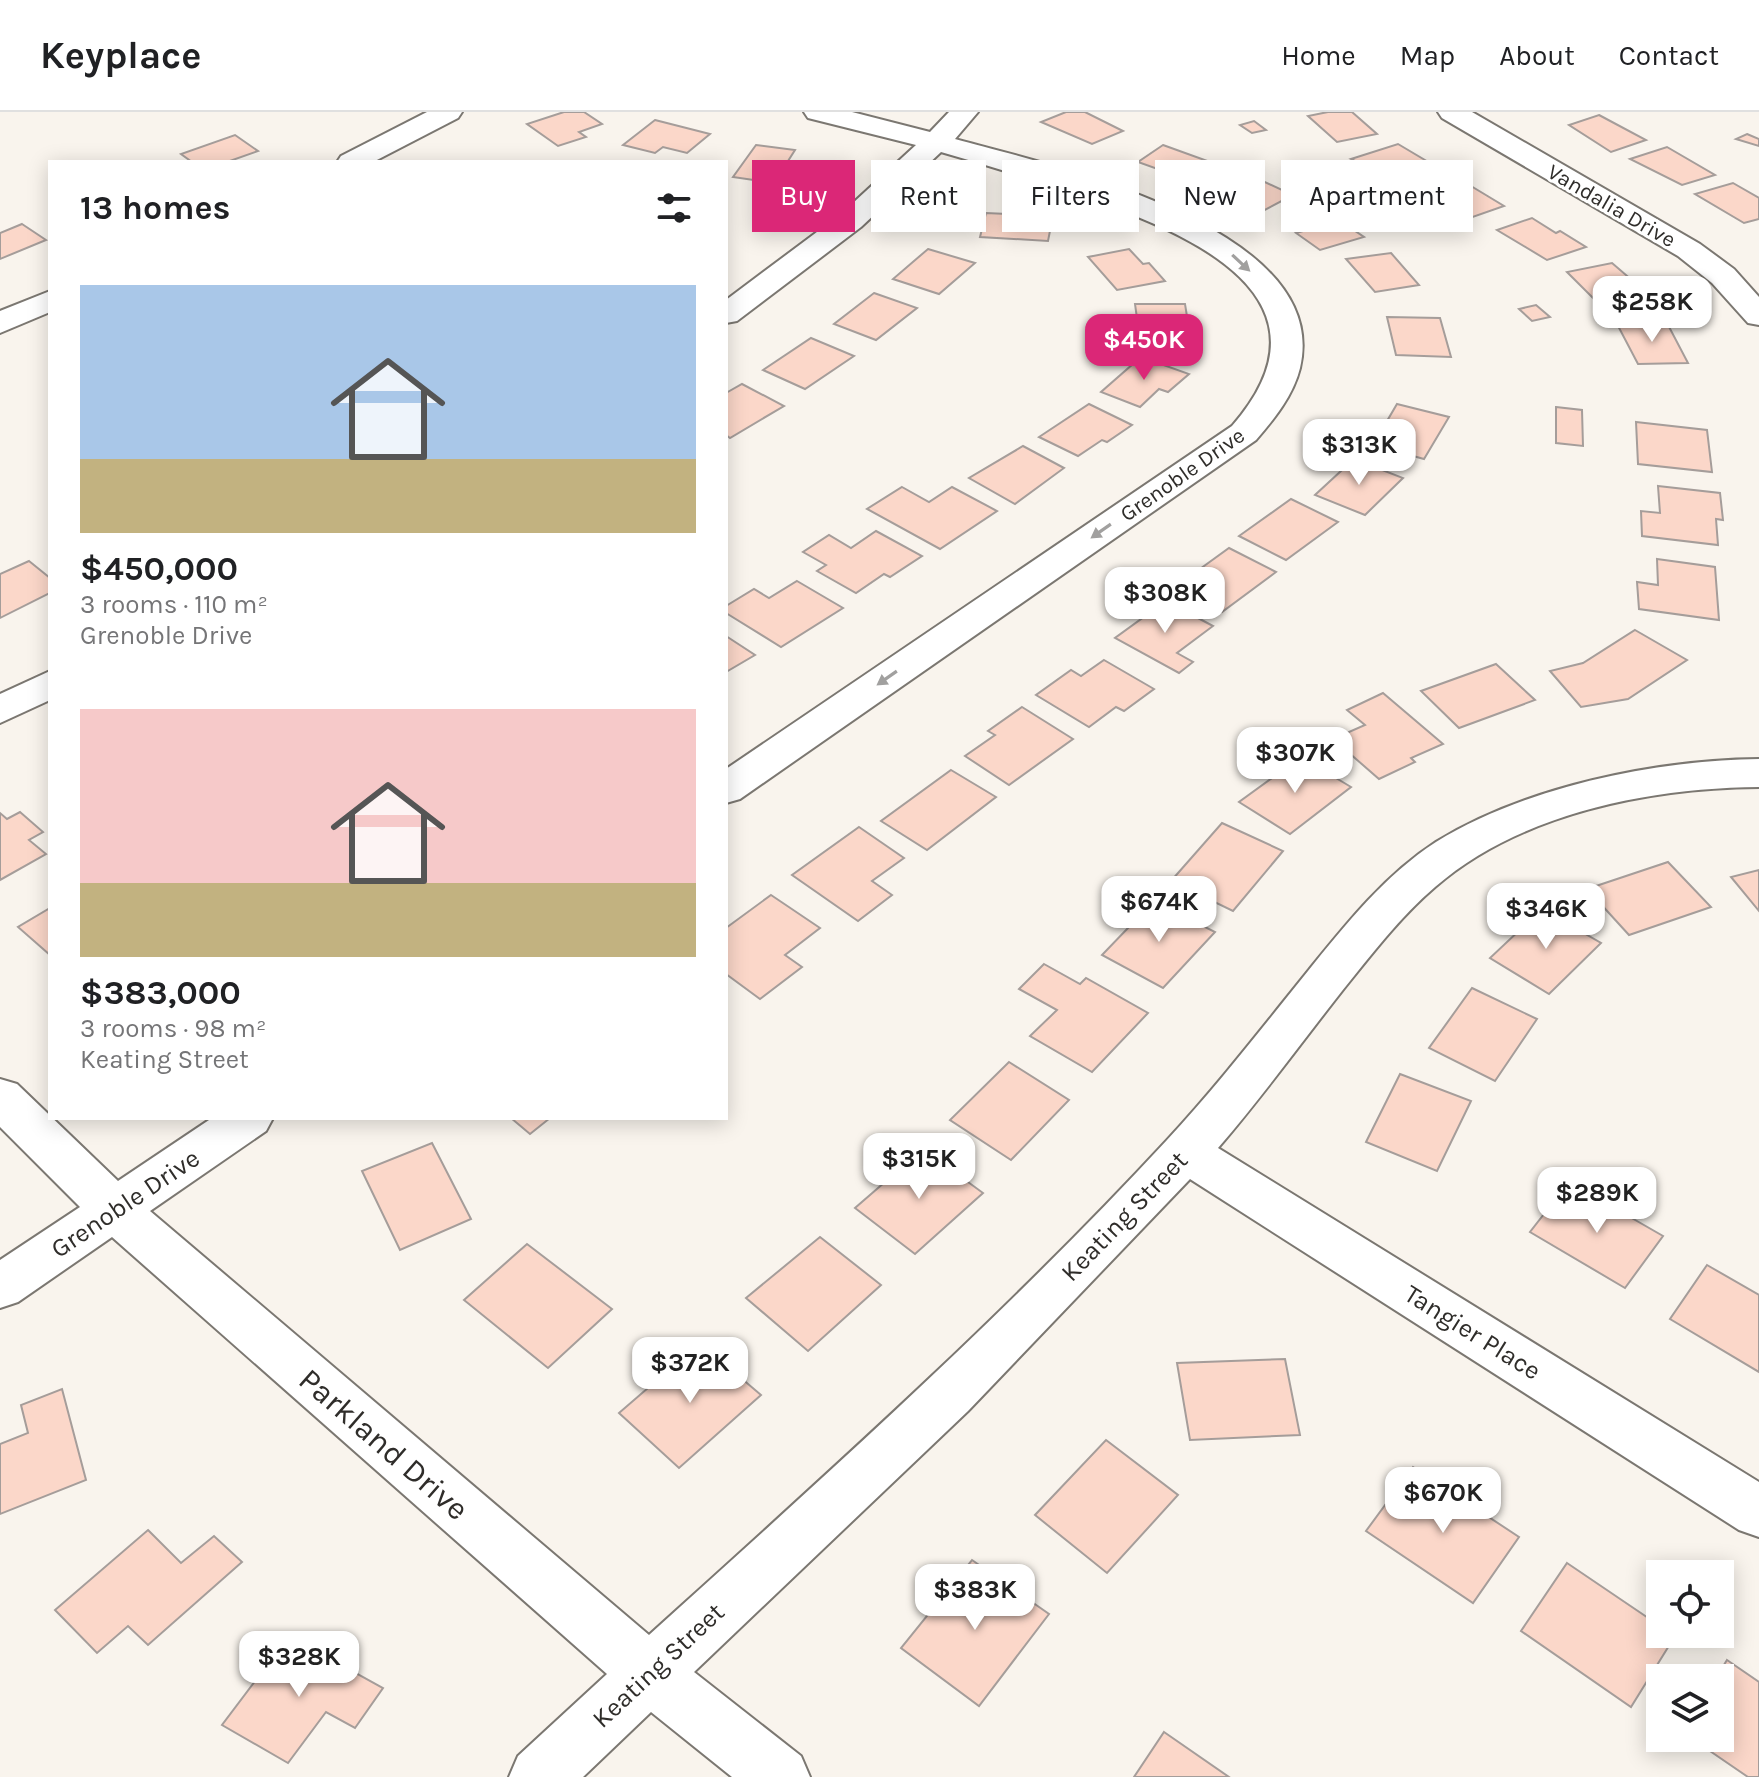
<!DOCTYPE html>
<meta charset="utf-8">
<style>
body{margin:0;font-family:Karla,sans-serif;background:#f6f6f6;color:#202124;height:100vh;display:flex;flex-direction:column;font-size:30px;white-space:nowrap}
*{box-sizing:border-box;margin:0}
p{font-size:26px;color:#757577}
.icon{flex:none;width:44px;height:44px;fill:none;stroke:currentColor;stroke-width:2;stroke-linecap:round;stroke-linejoin:round}
.map{position:relative;flex:1;overflow:hidden}
.sheet{position:absolute;left:48px;top:48px;width:680px;height:960px;display:flex;flex-direction:column;background:#fff;border-radius:0px;box-shadow:0 4px 20px #0003}
.sheet>*{flex:none}
.hud{position:absolute;left:752px;top:48px;width:760px;height:72px;display:flex;gap:16px}
.buttons{position:absolute;left:1646px;top:1448px;display:grid;gap:16px}
.buttons a{display:grid;place-items:center;width:88px;height:88px;border-radius:0px;background:#fff;box-shadow:0 4px 20px #0003;font-size:40px}
.price{position:absolute;translate:-50% -68px;padding:0 18px;border-radius:16px;background:#fff;color:#222;font-size:26px;line-height:52px;filter:drop-shadow(0 2px 4px #0008)}
.price::after{content:'';position:absolute;left:50%;top:48px;width:24px;height:18px;margin-left:-12px;background:inherit;clip-path:polygon(0 0,100% 0,50% 100%)}
.price.current{background:#db2777;color:#fff}
ul{padding:0;list-style:none}
li{display:grid;align-content:center;gap:16px;height:424px;padding:0 32px}
li span{display:grid;place-items:center;height:248px;border-radius:0px;color:#555}
li>.icon{margin-inline-start:auto}
span .icon{width:144px;height:144px;fill:#fffc;stroke-width:1}
li b{font-size:34px}
h2{display:flex;justify-content:space-between;align-items:center;height:96px;padding:0 32px;font-size:34px}
.tag{padding:0 28px;border-radius:0px;background:#fff;box-shadow:0 4px 20px #0003;font-size:28px;line-height:72px}
.tag.current{background:#db2777;color:#fff}
header{display:flex;align-items:center;gap:48px;box-sizing:border-box;height:112px;padding:0 40px;background:#fff;border-bottom:2px solid #e0e0e0}
header strong{font-size:38px}
nav{display:flex;gap:44px;margin-inline-start:auto;font-size:28px}
.map>svg:first-child{display:block}
.building{fill:#fbd7c9;stroke:#a59d9a;stroke-width:2}
.lines{fill:none;stroke-linecap:round;stroke-linejoin:round}
.minor-casing{stroke:#7b7771;stroke-width:4}
.minor{fill:#fff;fill-rule:evenodd}
.oneway{fill:#a1a09f}
.labels{text-anchor:middle;stroke-width:6;stroke-linejoin:round;paint-order:stroke}
.far-street-label{font-size:22px;fill:#2f2d2a;stroke:#fff}
.street-label{font-size:26px;fill:#2f2d2a;stroke:#fff}
.near-street-label{font-size:32px;fill:#2f2d2a;stroke:#fff}
</style>
<header>
<strong>Keyplace</strong>
<nav><a>Home</a><a>Map</a><a>About</a><a>Contact</a></nav>
</header>
<div class="map">
<svg width="1759" height="1665" viewBox="0 0 1759 1665">
<rect width="100%" height="100%" fill="#f9f4ed"/>
<g class="building">
<path d="M564,0H584L602,12L579,20L586,25L558,34L527,12Z"/>
<path d="M1066,0H1085L1123,19L1092,32L1041,10Z"/>
<path d="M1328,0H1352L1377,22L1337,30L1308,4Z"/>
<path d="M1599,3L1646,28L1611,40L1569,13Z"/>
<path d="M655,8L710,22L687,41L663,35L655,41L623,33Z"/>
<path d="M1254,9L1266,18L1252,21L1240,13Z"/>
<path d="M1747,22L1759,27V34L1736,27Z"/>
<path d="M235,23L258,39L227,50H192L181,42Z"/>
<path d="M1398,32L1440,57L1422,63L1427,66L1415,70L1409,66L1397,70L1351,47Z"/>
<path d="M756,33L795,38L774,71L733,65Z"/>
<path d="M1163,33L1213,51L1188,68L1138,50Z"/>
<path d="M1667,35L1715,63L1682,73L1630,47Z"/>
<path d="M1241,59L1293,83L1259,101L1210,74Z"/>
<path d="M1337,64L1348,70L1333,75L1322,68Z"/>
<path d="M1461,68L1504,94L1467,107L1448,95L1436,99L1413,84Z"/>
<path d="M1733,71L1759,86V107L1744,111L1695,82Z"/>
<path d="M1332,91L1354,106L1342,110L1364,125L1320,138L1296,121L1303,119L1284,105Z"/>
<path d="M986,101L1053,104L1048,129L980,125Z"/>
<path d="M1532,106L1556,121L1560,119L1586,135L1547,148L1497,118Z"/>
<path d="M22,112L46,128L0,147V121Z"/>
<path d="M928,137L975,151L939,182L893,167Z"/>
<path d="M1129,137L1143,152L1149,151L1165,169L1117,178L1088,145Z"/>
<path d="M1391,141L1419,173L1375,180L1346,147Z"/>
<path d="M1612,151L1633,169L1627,171L1646,188L1602,195L1567,160Z"/>
<path d="M874,181L917,196L876,228L834,212Z"/>
<path d="M1135,192H1185L1191,229L1140,228Z"/>
<path d="M1536,193L1550,205L1532,209L1519,197Z"/>
<path d="M1387,205L1440,206L1451,245L1396,243Z"/>
<path d="M1667,211L1688,251L1638,252L1617,212Z"/>
<path d="M811,226L854,244L805,277L763,258Z"/>
<path d="M1141,245L1189,262L1168,280L1159,277L1140,295L1101,280Z"/>
<path d="M742,272L784,294L730,326L726,323V281Z"/>
<path d="M1089,292L1132,313L1107,330L1102,328L1078,344L1039,325Z"/>
<path d="M1397,292L1449,305L1424,347L1373,333Z"/>
<path d="M1556,295L1582,298L1583,334L1556,331Z"/>
<path d="M1636,310L1707,318L1712,360L1638,352Z"/>
<path d="M1023,334L1064,356L1015,392L969,366Z"/>
<path d="M1354,347L1403,366L1365,403L1315,383Z"/>
<path d="M1658,374L1720,381L1723,408L1716,407L1718,433L1642,424L1641,399L1660,401Z"/>
<path d="M902,375L929,390L952,375L997,399L940,437L867,397Z"/>
<path d="M1291,387L1338,410L1286,448L1239,424Z"/>
<path d="M876,419L922,444L890,465L884,462L856,481L817,459L826,453L803,440L829,423L851,436Z"/>
<path d="M1229,436L1276,460L1222,500L1175,475Z"/>
<path d="M1657,447L1715,455L1719,508L1639,497L1637,470L1658,473Z"/>
<path d="M29,449L50,466V481L0,506V462Z"/>
<path d="M797,469L843,496L781,535L726,501V494L754,477L769,486Z"/>
<path d="M1166,489L1213,514L1177,541L1193,550L1179,561L1115,526Z"/>
<path d="M1635,518L1687,548L1628,587L1581,595L1550,559L1583,551Z"/>
<path d="M726,524L755,543L726,560Z"/>
<path d="M1104,548L1154,577L1124,599L1116,595L1089,615L1036,583L1071,558L1081,564Z"/>
<path d="M1496,552L1535,588L1459,616L1421,579Z"/>
<path d="M1383,581L1443,632L1411,646L1415,650L1379,667L1333,627L1365,613L1347,598Z"/>
<path d="M1022,595L1073,627L1009,673L965,644L995,623L988,619Z"/>
<path d="M1301,645L1351,675L1290,722L1239,690Z"/>
<path d="M951,658L996,685L927,738L881,709Z"/>
<path d="M20,700L43,720L29,728L46,742L0,768V701L7,707Z"/>
<path d="M1222,711L1283,739L1233,799L1171,769Z"/>
<path d="M859,715L904,746L872,769L892,783L858,809L792,763Z"/>
<path d="M1668,750L1711,795L1629,823L1587,777Z"/>
<path d="M1759,758V799L1731,765Z"/>
<path d="M771,783L820,816L785,843L802,855L760,887L726,862V816Z"/>
<path d="M1154,789L1215,820L1163,876L1102,843Z"/>
<path d="M50,796V843L18,815Z"/>
<path d="M1542,797L1601,831L1549,882L1490,846Z"/>
<path d="M1044,852L1080,872L1086,866L1148,901L1092,960L1030,924L1057,898L1019,877Z"/>
<path d="M1472,876L1537,907L1495,969L1429,936Z"/>
<path d="M1009,950L1069,988L1011,1048L950,1008Z"/>
<path d="M1400,962L1471,989L1437,1059L1366,1030Z"/>
<path d="M511,1006H550L530,1022Z"/>
<path d="M432,1031L471,1107L400,1138L362,1059Z"/>
<path d="M923,1037L983,1081L915,1142L855,1096Z"/>
<path d="M1569,1070L1663,1124L1625,1176L1530,1120Z"/>
<path d="M820,1125L881,1173L808,1239L746,1186Z"/>
<path d="M527,1132L612,1197L548,1256L464,1188Z"/>
<path d="M1707,1153L1759,1183V1260L1670,1207Z"/>
<path d="M700,1231L761,1283L679,1356L619,1301Z"/>
<path d="M1285,1247L1300,1323L1190,1328L1177,1251Z"/>
<path d="M62,1277L86,1368L0,1402V1332L28,1321L21,1293Z"/>
<path d="M1106,1328L1178,1383L1107,1461L1035,1403Z"/>
<path d="M1413,1355L1519,1425L1473,1491L1366,1419Z"/>
<path d="M148,1418L181,1451L214,1424L242,1450L148,1533L128,1514L97,1541L55,1498Z"/>
<path d="M972,1448L1049,1502L979,1594L901,1536Z"/>
<path d="M1567,1451L1660,1514V1522L1675,1524L1631,1595L1521,1519Z"/>
<path d="M289,1524L383,1576L355,1616L326,1600L288,1651L222,1613Z"/>
<path d="M1727,1548L1759,1570V1665H1748L1691,1626H1720V1566H1716Z"/>
<path d="M1164,1620L1229,1665H1134Z"/>
</g>
<g class="lines">
<g class="minor-casing">
<g id="minor">
<path d="M427,0H462L458,6L373,50H337L341,44Z"/>
<path d="M804,0H852L930,20L949,0H978L955,27C1050,53 1333,115 1300,256C1293,284 1274,307 1256,328L740,687L726,691V657L1232,314C1344,186 1189,121 1087,86C1039,69 990,54 941,40L861,115L737,209L726,211V188L841,102L916,33L808,6Z"/>
<path d="M1438,0H1472L1700,132L1734,157L1759,185V213L1748,211L1712,171L1678,144L1442,6Z"/>
<path d="M50,179V200L0,221V199Z"/>
<path d="M50,559V588L0,611V582Z"/>
<path d="M1759,647V675C1650,676 1520,701 1435,775C1400,805 1371,843 1342,879C1301,931 1262,985 1218,1036L1759,1370V1425L1739,1418L1190,1067L968,1299L694,1560L801,1644L810,1665H732L651,1600L583,1665H509L518,1644L607,1562L112,1125L18,1190L0,1196V1148L80,1095L0,1015V967L17,972L118,1069L212,1006H273L266,1019L150,1099L649,1523C826,1363 1005,1203 1167,1028C1217,974 1262,916 1308,859C1346,812 1385,763 1436,730C1525,675 1655,648 1759,647Z"/>
</g>
</g>
<use href="#minor" class="minor"/>
</g>
<defs><path id="oneway-solid" d="M-6-.8H1V-3.2L6.5 0L1 3.2V.8H-6Z" transform="scale(2)"/></defs>
<g class="oneway">
<use href="#oneway-solid" transform="translate(1241 151) rotate(43)"/>
<use href="#oneway-solid" transform="translate(1101 419) rotate(145)"/>
<use href="#oneway-solid" transform="translate(887 566) rotate(145)"/>
</g>
<g class="labels">
<g class="far-street-label">
<text transform="translate(1612 93) rotate(30)" y="8">Vandalia Drive</text>
<text transform="translate(1182 362) rotate(-35)" y="8">Grenoble Drive</text>
</g>
<g class="street-label">
<text transform="translate(125 1091) rotate(-34)" y="9">Grenoble Drive</text>
<text transform="translate(1124 1104) rotate(-46)" y="9">Keating Street</text>
<text transform="translate(1473 1220) rotate(32)" y="9">Tangier Place</text>
<text transform="translate(658 1553) rotate(-43)" y="9">Keating Street</text>
</g>
<g class="near-street-label">
<text transform="translate(384 1332) rotate(41)" y="11">Parkland Drive</text>
</g>
</g>
</svg>
<div class="buttons">
<a><svg class="icon" aria-label="locate" viewBox="0 0 24 24"><circle cx="12" cy="12" r="6"/><path d="M12 2v4M12 18v4M2 12h4M18 12h4"/></svg></a>
<a><svg class="icon" aria-label="layers" viewBox="0 0 24 24"><path d="M12 4l9 5-9 5-9-5zM3 14l9 5 9-5"/></svg></a>
</div>
<b class="price" style="left:1652px;top:232px">$258K</b>
<b class="price current" style="left:1144px;top:270px">$450K</b>
<b class="price" style="left:1359px;top:375px">$313K</b>
<b class="price" style="left:1165px;top:523px">$308K</b>
<b class="price" style="left:1295px;top:683px">$307K</b>
<b class="price" style="left:1159px;top:832px">$674K</b>
<b class="price" style="left:1546px;top:839px">$346K</b>
<b class="price" style="left:919px;top:1089px">$315K</b>
<b class="price" style="left:1597px;top:1123px">$289K</b>
<b class="price" style="left:690px;top:1293px">$372K</b>
<b class="price" style="left:1443px;top:1423px">$670K</b>
<b class="price" style="left:975px;top:1520px">$383K</b>
<b class="price" style="left:299px;top:1587px">$328K</b>
<div class="hud">
<a class="tag current">Buy</a>
<a class="tag">Rent</a>
<a class="tag">Filters</a>
<a class="tag">New</a>
<a class="tag">Apartment</a>
</div>
<section class="sheet">
<h2>13 homes<svg class="icon" aria-label="filters" viewBox="0 0 24 24"><path d="M4 7h16M4 17h16"/><circle cx="9" cy="7" r="2"/><circle cx="15" cy="17" r="2"/></svg></h2>
<ul>
<li><span style="background:linear-gradient(#a9c7e8 70%,#c2b280 0)"><svg class="icon" aria-label="home" viewBox="0 0 24 24"><path d="M3 11l9-7 9 7M6 9v11h12V9"/></svg></span><div><b>$450,000</b><p>3 rooms · 110 m²</p><p>Grenoble Drive</p></div></li>
<li><span style="background:linear-gradient(#f6c9c9 70%,#c2b280 0)"><svg class="icon" aria-label="home" viewBox="0 0 24 24"><path d="M3 11l9-7 9 7M6 9v11h12V9"/></svg></span><div><b>$383,000</b><p>3 rooms · 98 m²</p><p>Keating Street</p></div></li>
</ul>
</section>
</div>
